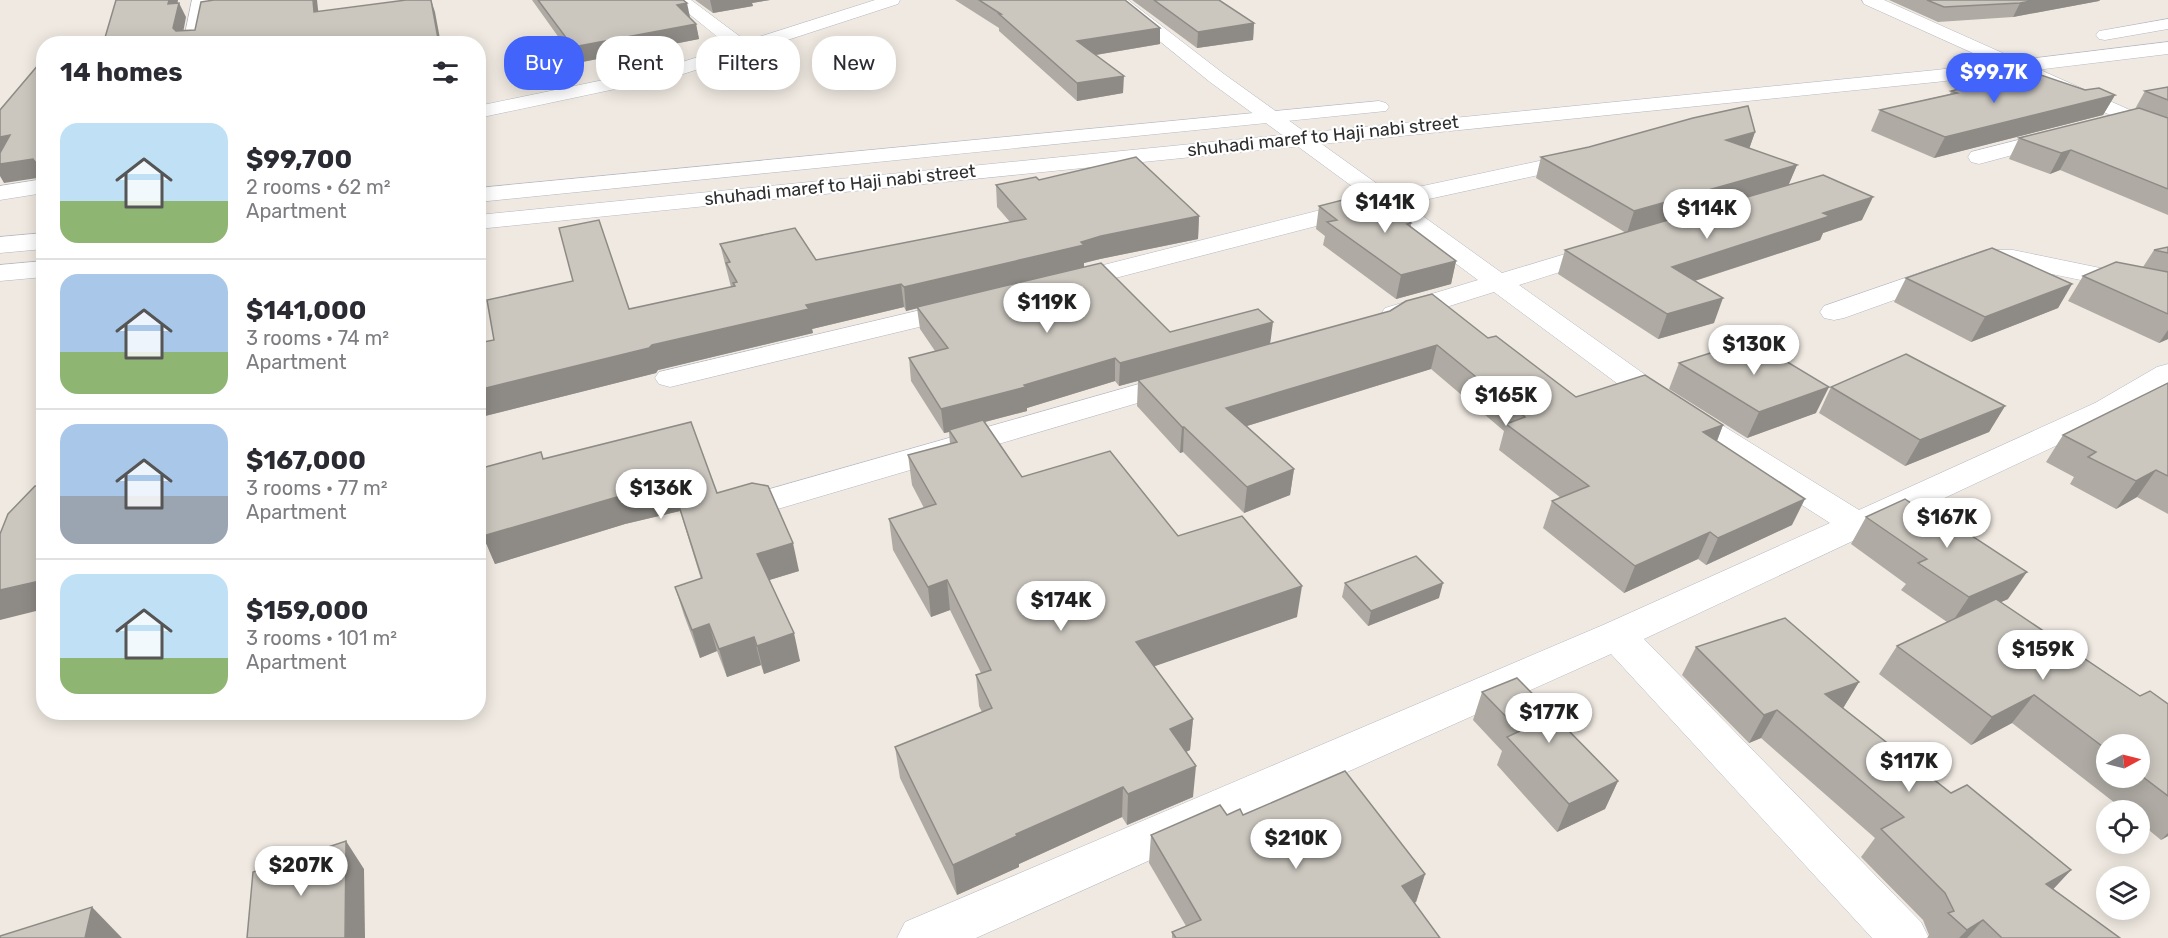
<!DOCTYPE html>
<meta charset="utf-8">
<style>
body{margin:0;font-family:Rubik,sans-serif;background:#f2f2f3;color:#2b2b33;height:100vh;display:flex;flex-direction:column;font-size:22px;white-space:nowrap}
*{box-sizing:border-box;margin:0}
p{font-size:20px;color:#7c7c81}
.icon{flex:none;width:33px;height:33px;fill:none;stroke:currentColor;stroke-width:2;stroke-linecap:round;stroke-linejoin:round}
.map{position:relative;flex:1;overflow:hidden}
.drawer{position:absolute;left:36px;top:36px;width:450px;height:684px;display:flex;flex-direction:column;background:#fff;border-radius:24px;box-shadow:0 3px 15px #0003}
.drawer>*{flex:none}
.banner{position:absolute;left:504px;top:36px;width:570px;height:54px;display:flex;gap:12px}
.needle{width:39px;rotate:83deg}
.fabs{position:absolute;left:2096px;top:734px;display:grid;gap:12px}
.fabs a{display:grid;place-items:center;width:54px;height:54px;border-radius:50%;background:#fff;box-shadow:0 3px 15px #0003;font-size:30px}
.price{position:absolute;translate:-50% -51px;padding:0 14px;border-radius:21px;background:#fff;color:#222;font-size:20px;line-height:39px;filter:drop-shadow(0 2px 3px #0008)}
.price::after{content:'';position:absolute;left:50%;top:36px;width:18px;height:14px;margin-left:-9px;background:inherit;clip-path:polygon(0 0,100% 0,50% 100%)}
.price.selected{background:#4264fb;color:#fff}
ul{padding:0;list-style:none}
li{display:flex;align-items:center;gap:18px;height:150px;padding:0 24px}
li+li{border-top:2px solid #e1e1e2}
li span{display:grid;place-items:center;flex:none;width:168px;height:120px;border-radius:18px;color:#555}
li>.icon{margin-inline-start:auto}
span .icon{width:72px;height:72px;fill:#fffc;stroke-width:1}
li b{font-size:26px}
h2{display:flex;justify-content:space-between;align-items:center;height:72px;padding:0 24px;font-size:26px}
.tag{padding:0 21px;border-radius:24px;background:#fff;box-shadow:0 3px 15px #0003;font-size:21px;line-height:54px}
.tag.selected{background:#4264fb;color:#fff}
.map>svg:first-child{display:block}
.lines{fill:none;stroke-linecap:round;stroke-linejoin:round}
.street-casing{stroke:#b4b7c1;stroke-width:1}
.secondary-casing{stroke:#b4b7c1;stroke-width:1}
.street{fill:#fff;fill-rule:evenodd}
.secondary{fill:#fff;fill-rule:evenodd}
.wall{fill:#afaba4;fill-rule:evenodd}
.shaded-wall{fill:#8e8b86}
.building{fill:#cbc7bf;stroke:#8e8b86;stroke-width:1.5}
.labels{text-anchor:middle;stroke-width:4.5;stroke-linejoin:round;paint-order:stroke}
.far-street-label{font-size:18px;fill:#2e2e2e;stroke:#fff}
</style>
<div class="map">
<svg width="2168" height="938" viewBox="0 0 2168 938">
<rect width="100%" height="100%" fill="#efe9e1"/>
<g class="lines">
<g class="street-casing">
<g id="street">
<path d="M192,0H208L201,44H183Z"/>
<path d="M672,0H691L746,41L875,0H900L898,4L677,76L478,118V106L666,67L730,47Z"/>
<path d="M1109,0H1128L1224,74L1390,193L1581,152L1589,154L1592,159L1589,164L1406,204L1502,273L1595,245L1604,242L1613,245L1617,250L1613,255L1519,285L1675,396L1859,510L2095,403L2157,367L2168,364V386L2117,417L1644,639L1921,922L1929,938H1872L1611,654L976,938H897L905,922L1603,625L1830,523L1653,410L1494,292L1405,320L1395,322L1385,320L1381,314L1385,308L1478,280L1382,209L1065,291L1056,289L1052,283L1056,277L1368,198L1210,82Z"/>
<path d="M1862,0H1884L2168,127V141L1864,4Z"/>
<path d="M2057,130L2065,131L2068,136L2065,141L1979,164L1971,162L1968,157L1971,152Z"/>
<path d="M44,179V193L0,200V186Z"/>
<path d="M1986,250H2013L2168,282V298L2013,266H1989L1844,318L1834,320L1824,318L1820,312L1824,306Z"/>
<path d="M963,300L973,302L977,308L973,314L670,387L659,384L655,378L659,372Z"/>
<path d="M1181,372L1192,375L1196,381L1192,387L771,511L759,508L754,500L759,492Z"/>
</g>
</g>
<g class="secondary-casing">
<g id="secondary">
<path d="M2168,19V29L2105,40L2099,39L2096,35L2099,31L2105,30Z"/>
<path d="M2168,42V54L1936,82L478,229V215L1936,70Z"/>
<path d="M1379,101L1386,103L1389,107L1386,111L478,202V188Z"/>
<path d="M44,233V249L0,253V237Z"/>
<path d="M44,261V277L0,281V265Z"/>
</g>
</g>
<use href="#street" class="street"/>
<use href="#secondary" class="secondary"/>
</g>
<g class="wall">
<path d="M532,0H683L689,18L696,24L699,39L577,63Z"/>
<path d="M695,0H770L752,3L753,6L713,13Z"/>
<path d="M955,0H1125L1160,44L1096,55L1123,93L1077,101L999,31V28Z"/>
<path d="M1132,0H1219L1254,23L1253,40L1197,48Z"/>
<path d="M1889,0H2100L2099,1L2013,17L1938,22Z"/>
<path d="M2168,87V215L2060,170L2050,174L2009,159L2019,138L2135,109L2145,91Z"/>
<path d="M2085,90L2115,95L2103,115L1934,158L1871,131L1880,110L1950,94L1951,91Z"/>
<path d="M1755,132L1749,149L1797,165L1788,186L1862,220L1823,233L1820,240L1695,281L1714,323L1658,339L1558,274L1565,250L1626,233L1536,178L1541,157Z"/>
<path d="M1039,180L1199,216L1198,239L1100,259L1084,263V267L1170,332L1270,344L1488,338L1576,397L1723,425L1717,441L1792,525L1706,565L1698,559L1624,593L1543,528L1552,501L1561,498L1499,450L1504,431L1431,369L1247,426L1294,469L1290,495L1244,513L1183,452L1180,453L1137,406L1138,381L1119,386L1115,381L1027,408V411L985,422L1022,477L1178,536L1297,617L1154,666L1193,719L1190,750L1186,752L1193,797L1127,825L1122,817L1019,864V867L957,895L900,778L895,747L982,712L979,706L976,675L981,673L950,610L931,617L893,550L889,519L924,508L912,485L908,455L950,444L949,432L944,433L911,381L909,358L935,351L920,329L917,308L906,311L904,307L812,329L813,333L658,370L656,373L481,417L629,309L731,287L720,244L816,260L1010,222L997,207L996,185Z"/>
<path d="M1319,206L1411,223V227L1456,261L1451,284L1396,299L1323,245L1325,236L1316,229Z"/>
<path d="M2168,247V339L2159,343L2068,301L2083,276L2143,267L2154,250Z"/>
<path d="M1906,278L2072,284L2058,308L1971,342L1894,302Z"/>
<path d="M1679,363L1816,413L1747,438L1669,389Z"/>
<path d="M2168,383V514L2137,497L2116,509L2070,484L2074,477L2046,462L2063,435Z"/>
<path d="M1831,387L2005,406L1989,432L1905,466L1819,413Z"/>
<path d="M544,459L717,493L799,571L769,580L800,661L764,674L761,665L727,677L717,651L700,658L684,615L675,587L701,579L680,511L625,524L495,564L483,536Z"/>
<path d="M1866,517L2008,599L2001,602L2140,696L2168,704V836L2161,840L2139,822V810H2124L2012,723L1971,745L1879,674L1897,646L1947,622L1901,590L1906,584L1851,544ZM2106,744H2139V777H2106Z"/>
<path d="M1345,583L1439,598L1368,626L1342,597Z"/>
<path d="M1696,647L1859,682L1843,708L1951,793L2071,870L2053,889L2120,938H1927L1929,935L1923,920L1861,857L1875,838L1761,738L1749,743L1682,675Z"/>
<path d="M1482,692L1618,781L1605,809L1557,832L1497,765L1502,751L1473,720Z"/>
<path d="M1227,815H1243L1425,874L1416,902L1414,903L1440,938H1172V932L1186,926L1149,863L1151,835Z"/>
</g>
<g class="shaded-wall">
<path d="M169,0H178L175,19L168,4Z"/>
<path d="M313,0H317L320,27L314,12Z"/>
<path d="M431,0L435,12L441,44H439Z"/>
<path d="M710,0H770L752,3L753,6L713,13Z"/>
<path d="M2036,0H2100L2099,1L2013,17L2020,3Z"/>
<path d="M179,3L186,17L181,44L173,28Z"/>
<path d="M687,3L690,17L680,19L677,5Z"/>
<path d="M1254,23L1253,40L1197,48L1198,32Z"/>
<path d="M696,24L699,39L577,63L573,47Z"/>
<path d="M1160,28V44L1077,58V41Z"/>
<path d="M1124,76L1123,93L1077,101V83Z"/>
<path d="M2115,95L2103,115L1934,158L1945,137Z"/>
<path d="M1755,132L1748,152L1726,140Z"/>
<path d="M10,135L0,156V137Z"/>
<path d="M2071,150L2060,170L2050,174L2061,153Z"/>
<path d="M33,159L44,162V177L4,183L0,176V164Z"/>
<path d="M1797,165L1788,186L1627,233L1634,211Z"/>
<path d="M1873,197L1862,220L1823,233L1820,240L1663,291L1672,267L1823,213Z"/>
<path d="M1199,216L1198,239L1100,259L1084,263V268L906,311L904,287L1101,236Z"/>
<path d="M1456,261L1451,284L1396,299L1401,275Z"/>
<path d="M901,284L904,307L812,329L813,333L658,370L656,373L481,417L478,411V390L806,305Z"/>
<path d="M2072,284L2058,308L1971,342L1985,317Z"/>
<path d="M1723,298L1714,323L1658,339L1667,314Z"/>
<path d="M1273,322L1270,345L1119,386L1120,363Z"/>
<path d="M2168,330V339L2159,343Z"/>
<path d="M1437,345L1431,369L1224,433L1226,408Z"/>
<path d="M1115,358V381L1027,408V411L950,431L949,430V432L944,433L941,409Z"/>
<path d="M1829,387L1816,413L1747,438L1759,412Z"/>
<path d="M2005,406L1989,432L1905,466L1920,440Z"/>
<path d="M1723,425L1713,451L1703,432Z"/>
<path d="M1182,427H1184L1183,452L1180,453Z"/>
<path d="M1294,469L1290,495L1244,513L1247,487Z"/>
<path d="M2156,470L2137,497L2116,509L2136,481Z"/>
<path d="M672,484L680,511L625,524L495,564L483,536L617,497Z"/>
<path d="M1805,499L1792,525L1706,565L1718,538Z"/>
<path d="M1710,532L1698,559L1624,593L1635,566Z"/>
<path d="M793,543L799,571L763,582L757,554Z"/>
<path d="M2027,572L2008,599L1950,625L1969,597Z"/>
<path d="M44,580V609L0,620V590Z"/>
<path d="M947,580L950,610L931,617L928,587Z"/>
<path d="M1443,583L1439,598L1368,626L1371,611Z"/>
<path d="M1302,586L1297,617L1135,673L1136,642Z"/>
<path d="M709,624L717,651L700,658L692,630Z"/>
<path d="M794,633L800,661L764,674L757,646Z"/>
<path d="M754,637L761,665L727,677L719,649Z"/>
<path d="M1859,682L1842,710L1825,694Z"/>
<path d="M2034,695L2012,723L1971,745L1992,717Z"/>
<path d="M1777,710L1761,738L1749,743L1764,715Z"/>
<path d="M1193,719L1190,750L1168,760L1170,729Z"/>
<path d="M1196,766L1193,797L1127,825L1128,794Z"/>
<path d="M1618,781L1605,809L1557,832L1569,804Z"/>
<path d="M1123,787L1122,817L1019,864V867L957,895L953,865L1016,834Z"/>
<path d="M2168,833V836L2161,840Z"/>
<path d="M346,841L364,869L365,938H345Z"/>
<path d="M2071,870L2046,897V884Z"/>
<path d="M1425,874L1416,902L1393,913L1402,886Z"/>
<path d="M92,907L122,938H85Z"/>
<path d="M1983,920L1967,938H1959L1967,930Z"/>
</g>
<g class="building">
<path d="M116,0H169L168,4L179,3L173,28L176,31L195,30L201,2L214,0H313L314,12L406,0H431L439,44H84L104,41Z"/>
<path d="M538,0H683L687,3L677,5L696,24L573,47Z"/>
<path d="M979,0H1125L1160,28L1077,41L1124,76L1077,83L999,14H1001Z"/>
<path d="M1154,0H1219L1254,23L1198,32Z"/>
<path d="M1927,0H2036L2020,3L1944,7Z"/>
<path d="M44,58V162L36,163L33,159L0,164V153L10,135L0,137V110Z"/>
<path d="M2029,71L2085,90L2099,88L2115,95L1945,137L1880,110L1957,93L1951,91Z"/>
<path d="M2168,87V100L2145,91Z"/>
<path d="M1748,106L1755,132L1726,140L1797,165L1634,211L1541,157L1589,147L1693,118Z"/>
<path d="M2139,108L2168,118V189L2071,150L2061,153L2019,138Z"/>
<path d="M1136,157L1199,216L1101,236L1081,242L1084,245L904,287L901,284L806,305L809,309L652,345L649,348L478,390V343L494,340L487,300L573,281L559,228L599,220L629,309L735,286L733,283L737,282L726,263L730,262L720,244L795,228L816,260L1026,219L996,185L1036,177L1039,180Z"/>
<path d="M1823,175L1873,197L1823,213L1830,216L1672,267L1723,298L1667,314L1565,250Z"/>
<path d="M1370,193L1411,223L1407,224L1456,261L1401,275L1327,222L1337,220L1319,206Z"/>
<path d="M2168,247V253L2154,250Z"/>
<path d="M1992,248L2072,284L1985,317L1906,278Z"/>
<path d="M2116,262L2168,272V314L2083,276Z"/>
<path d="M1101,263L1170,332L1258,309L1273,322L1120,363L1115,358L1024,385L1026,387L941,409L909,358L948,348L917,307Z"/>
<path d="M1432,294L1488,338L1496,336L1576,397L1645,375L1723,425L1703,432L1805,499L1718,538L1710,532L1635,566L1552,501L1589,486L1506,424L1525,417L1437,345L1226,408L1294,469L1247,487L1184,427H1182L1138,380L1390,311L1406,301Z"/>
<path d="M1751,340L1829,387L1759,412L1679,363Z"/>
<path d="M1906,354L2005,406L1920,440L1831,387Z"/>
<path d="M2168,383V476L2156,470L2136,481L2088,457L2096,452L2063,435Z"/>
<path d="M983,420L1022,477L1110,451L1178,536L1242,516L1302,586L1136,642L1193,719L1170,729L1196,766L1128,794L1123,787L1016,834L1017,836L953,865L895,747L992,708L976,675L991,670L947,580L928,587L889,519L936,504L908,455L957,442L949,430Z"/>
<path d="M691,422L717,493L752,483L768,486L793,543L757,554L794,633L757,646L754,637L719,649L709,624L692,630L675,587L702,578L672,484L617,497L483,536L478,524V469L541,452L543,459Z"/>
<path d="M35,486H44V580L0,590V534L8,514Z"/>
<path d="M1905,499L1950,529L1957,526L2027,572L1969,597L1918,563L1927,559L1866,517Z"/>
<path d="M1416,556L1443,583L1371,611L1345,583Z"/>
<path d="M1996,599L2140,696L2150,691L2168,704V796L2139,774V744H2106V749L2034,695L1992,717L1897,646Z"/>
<path d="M1785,618L1859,682L1825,694L1951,793L1967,785L2071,870L2046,884L2120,938H2002L1983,920L1967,930L1948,913L1954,911L1945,893L1881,829L1904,817L1777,710L1764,715L1696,647Z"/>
<path d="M1517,678L1618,781L1569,804L1507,737L1520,731L1482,692Z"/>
<path d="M1345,771L1425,874L1402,886L1440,938H1176L1172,932L1201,920L1151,835L1220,805L1227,815L1240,809L1243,815Z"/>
<path d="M346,841L345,938H247L253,872Z"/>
<path d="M92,907L85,938H0V936Z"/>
</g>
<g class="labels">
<g class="far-street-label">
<text transform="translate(1323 136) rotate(-6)" y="6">shuhadi maref to Haji nabi street</text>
<text transform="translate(840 185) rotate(-6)" y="6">shuhadi maref to Haji nabi street</text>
</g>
</g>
</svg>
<div class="fabs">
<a><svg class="needle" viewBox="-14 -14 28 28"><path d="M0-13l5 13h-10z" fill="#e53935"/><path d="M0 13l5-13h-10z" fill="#7c7c81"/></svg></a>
<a><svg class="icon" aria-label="locate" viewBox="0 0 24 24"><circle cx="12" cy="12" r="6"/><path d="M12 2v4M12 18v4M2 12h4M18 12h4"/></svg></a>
<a><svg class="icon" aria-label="layers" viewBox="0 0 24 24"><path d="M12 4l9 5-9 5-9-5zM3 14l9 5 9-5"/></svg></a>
</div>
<b class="price selected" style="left:1994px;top:104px">$99.7K</b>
<b class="price" style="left:1385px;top:234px">$141K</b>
<b class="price" style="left:1707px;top:240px">$114K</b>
<b class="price" style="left:1047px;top:334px">$119K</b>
<b class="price" style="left:1754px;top:376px">$130K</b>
<b class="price" style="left:1506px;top:427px">$165K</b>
<b class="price" style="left:661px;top:520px">$136K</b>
<b class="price" style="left:1947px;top:549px">$167K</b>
<b class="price" style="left:1061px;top:632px">$174K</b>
<b class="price" style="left:2043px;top:681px">$159K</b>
<b class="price" style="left:1549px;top:744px">$177K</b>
<b class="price" style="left:1909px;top:793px">$117K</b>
<b class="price" style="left:1296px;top:870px">$210K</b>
<b class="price" style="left:301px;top:897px">$207K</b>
<div class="banner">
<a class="tag selected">Buy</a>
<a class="tag">Rent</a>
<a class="tag">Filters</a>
<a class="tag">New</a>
</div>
<section class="drawer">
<h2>14 homes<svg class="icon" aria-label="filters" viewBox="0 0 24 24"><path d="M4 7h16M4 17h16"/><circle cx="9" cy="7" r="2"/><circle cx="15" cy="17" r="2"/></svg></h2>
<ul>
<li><span style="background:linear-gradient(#bfe0f5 65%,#8fb573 0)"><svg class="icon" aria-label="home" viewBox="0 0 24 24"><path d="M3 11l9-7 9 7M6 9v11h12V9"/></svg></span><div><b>$99,700</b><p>2 rooms · 62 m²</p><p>Apartment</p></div></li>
<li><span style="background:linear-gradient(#a9c7e8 65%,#8fb573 0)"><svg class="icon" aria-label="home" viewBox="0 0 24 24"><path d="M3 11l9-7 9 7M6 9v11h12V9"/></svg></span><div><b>$141,000</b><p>3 rooms · 74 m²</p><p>Apartment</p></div></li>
<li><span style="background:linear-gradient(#a9c7e8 60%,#9aa5b1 0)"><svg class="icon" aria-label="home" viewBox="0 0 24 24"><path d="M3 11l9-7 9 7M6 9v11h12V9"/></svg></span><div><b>$167,000</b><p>3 rooms · 77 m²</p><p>Apartment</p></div></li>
<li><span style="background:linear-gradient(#bfe0f5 70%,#8fb573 0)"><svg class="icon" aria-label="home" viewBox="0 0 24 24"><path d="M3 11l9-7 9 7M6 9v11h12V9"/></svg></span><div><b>$159,000</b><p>3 rooms · 101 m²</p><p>Apartment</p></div></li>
</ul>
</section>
</div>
